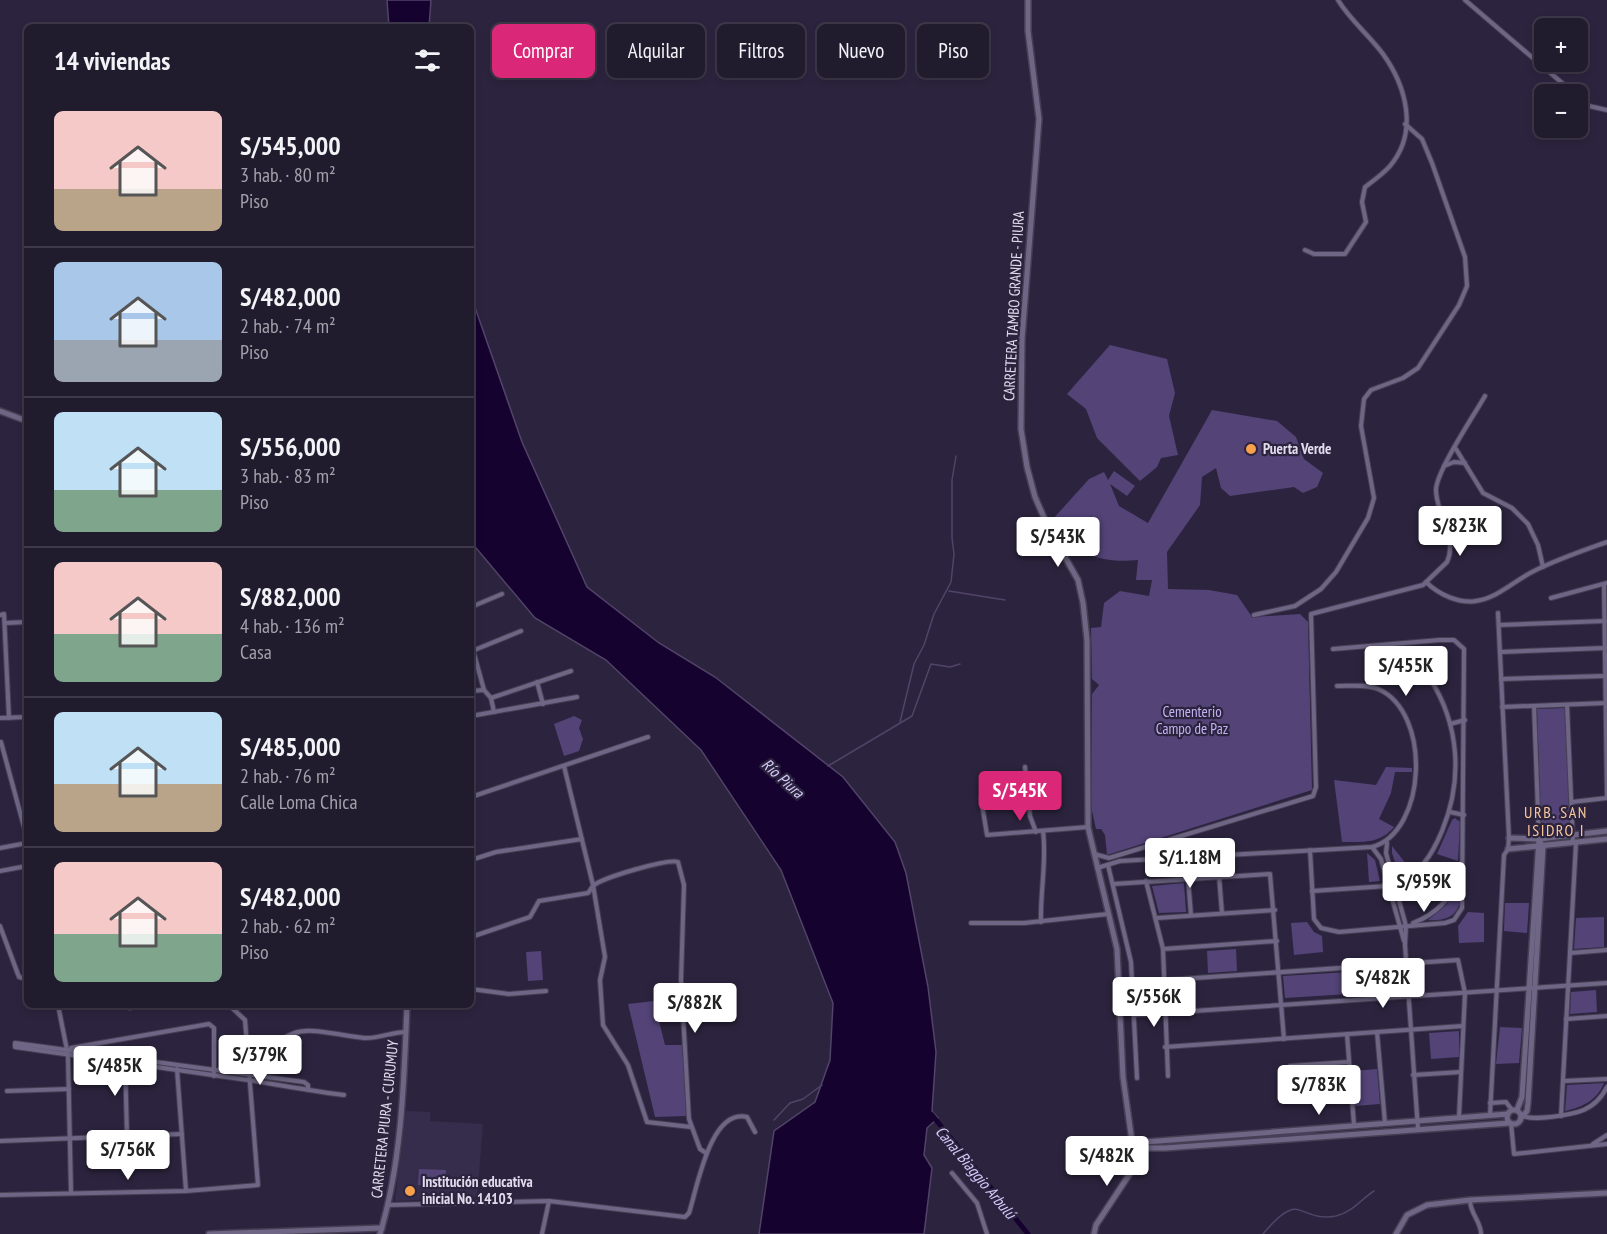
<!DOCTYPE html>
<html lang="es">
<meta charset="utf-8">
<style>
body{margin:0;font-family:"PT Sans Narrow",sans-serif;background:#292436;color:#f1f3f6;height:100vh;display:flex;flex-direction:column;font-size:22px;white-space:nowrap}
*{box-sizing:border-box;margin:0}
p{font-size:20px;color:#a2a1aa}
.icon{flex:none;width:33px;height:33px;fill:none;stroke:currentColor;stroke-width:2;stroke-linecap:round;stroke-linejoin:round}
.map{position:relative;flex:1;overflow:hidden}
.panel{position:absolute;left:24px;top:24px;width:450px;height:984px;display:flex;flex-direction:column;background:#211b2e;border-radius:9px;box-shadow:0 3px 9px #0003,0 0 0 2px #3e394a}
.panel>*{flex:none}
.hud{position:absolute;left:492px;top:24px;width:570px;height:54px;display:flex;gap:12px}
.buttons{position:absolute;left:1534px;top:18px;display:grid;gap:12px}
.buttons a{display:grid;place-items:center;width:54px;height:54px;border-radius:9px;background:#211b2e;box-shadow:0 3px 9px #0003,0 0 0 2px #3e394a;font-size:30px}
.price{position:absolute;translate:-50% -51px;padding:0 14px;border-radius:6px;background:#fff;color:#222;font-size:20px;line-height:39px;filter:drop-shadow(0 2px 3px #0008)}
.price::after{content:'';position:absolute;left:50%;top:36px;width:18px;height:14px;margin-left:-9px;background:inherit;clip-path:polygon(0 0,100% 0,50% 100%)}
.price.active{background:#db2777;color:#fff}
ul{padding:0;list-style:none}
li{display:flex;align-items:center;gap:18px;height:150px;padding:0 30px}
li+li{border-top:2px solid #3e394a}
li span{display:grid;place-items:center;flex:none;width:168px;height:120px;border-radius:9px;color:#555}
li>.icon{margin-inline-start:auto}
span .icon{width:72px;height:72px;fill:#fffc;stroke-width:1}
li b{font-size:26px}
h2{display:flex;justify-content:space-between;align-items:center;height:72px;padding:0 30px;font-size:26px}
.chip{padding:0 21px;border-radius:9px;background:#211b2e;box-shadow:0 3px 9px #0003,0 0 0 2px #3e394a;font-size:21px;line-height:54px}
.chip.active{background:#db2777;color:#fff}
.map>svg:first-child{display:block}
.built{fill:#362d4c}
.green{fill:#534377}
.water{fill:#15022f;stroke:#524368;stroke-width:1.5}
.lines{fill:none;stroke-linecap:round;stroke-linejoin:round}
.stream{stroke:#524368;stroke-width:1.5}
.canal{stroke:#15022f;stroke-width:5}
.street-casing{stroke:#453f54;stroke-width:6}
.secondary-casing{stroke:#453f54;stroke-width:8}
.street{stroke:#6e6684;stroke-width:4}
.secondary{stroke:#6e6684;stroke-width:5}
.poi-dot{fill:#f9a04d;stroke:#2c243e;stroke-width:2}
.labels{text-anchor:middle;stroke-width:4.5;stroke-linejoin:round;paint-order:stroke}
.street-label{font-size:15px;fill:#e0dced;stroke:#2c243e}
.poi-label{font-size:15px;font-weight:bold;fill:#e0dced;stroke:#2c243e;text-anchor:start}
.park-label{font-size:15px;fill:#c4b3f4;stroke:#2c243e}
.water-label{font-size:16px;font-style:italic;fill:#d5c9fa;stroke:#2c243e}
.neighbourhood-label{font-size:16px;letter-spacing:1.5px;fill:#fac79d;stroke:#2c243e}
</style>
<div class="map">
<svg width="1607" height="1234" viewBox="0 0 1607 1234">
<rect width="100%" height="100%" fill="#2c243e"/>
<path class="built" d="M406,1111L430,1112V1121L483,1124L477,1197L395,1201Z"/>
<g class="green">
<path d="M1110,345L1167,359L1175,393L1169,416L1178,455L1161,458L1157,467L1140,481L1097,438L1086,409L1067,394Z"/>
<path d="M1212,410L1277,421L1296,437L1304,459L1323,473L1317,487L1303,493L1294,487L1230,496L1221,488L1216,468L1202,477L1200,505L1167,552L1168,589L1209,590L1237,595L1252,617L1300,614L1308,622L1312,790L1107,855L1105,835L1101,829H1096L1091,806L1092,694L1099,685L1092,679L1091,628L1101,627L1104,603L1120,591L1149,596L1152,580H1136L1138,560C1104,564 1066,554 1053,519L1089,479L1104,472L1108,480L1114,471L1135,486L1127,496L1110,484L1119,506L1148,523Z"/>
<path d="M1565,708L1571,829L1541,835L1537,709Z"/>
<path d="M574,716L582,720L579,728L583,739L579,751L564,756L554,724Z"/>
<path d="M1386,767L1412,768V772H1395L1391,793L1379,819L1394,827C1380,844 1362,842 1342,842L1334,780L1376,785Z"/>
<path d="M1455,818L1460,822L1458,861L1437,854L1452,820Z"/>
<path d="M1392,846L1411,870L1400,877L1392,853Z"/>
<path d="M1367,853L1375,860L1380,881L1369,882Z"/>
<path d="M1184,883L1186,912L1159,913L1152,886Z"/>
<path d="M1459,888C1464,911 1451,922 1428,920L1446,905Z"/>
<path d="M1505,903H1529L1527,933L1504,931Z"/>
<path d="M1468,912L1484,913V942L1459,943L1458,926Z"/>
<path d="M1604,917V947L1574,949L1576,918Z"/>
<path d="M1307,922L1314,932L1322,936L1323,952L1294,955L1291,923Z"/>
<path d="M1236,949L1237,971L1208,973L1207,951Z"/>
<path d="M541,951L543,980L528,981L526,952Z"/>
<path d="M1348,972L1349,994L1285,998L1283,976Z"/>
<path d="M1596,990L1597,1012L1570,1014L1571,992Z"/>
<path d="M654,1001L665,1045H682L687,1116L655,1117L628,1004Z"/>
<path d="M1500,1027L1522,1028L1519,1063L1496,1064Z"/>
<path d="M1459,1031V1057L1431,1059L1429,1033Z"/>
<path d="M1377,1069L1380,1104L1355,1106L1353,1071Z"/>
<path d="M1604,1083C1597,1100 1583,1107 1565,1111L1567,1085Z"/>
<path d="M1321,1131L1311,1135L1166,1146L1144,1145Z"/>
<path d="M1122,1143L1123,1158L1095,1160V1144Z"/>
<path d="M419,1169L446,1170L445,1185H418Z"/>
</g>
<g class="water">
<path d="M387,0H431L429,27H389Z"/>
<path d="M471,296L522,442L587,587L659,643L715,677L843,777L895,842L906,873L928,987L936,1052L932,1111L938,1118L927,1128L924,1155L932,1168L924,1234H759L774,1131L815,1102L830,1060L833,1003L781,870L701,750L606,660L535,618L471,542Z"/>
</g>
<g class="lines">
<g class="stream">
<path d="M949,591L1005,600"/>
<path d="M900,722L914,664L924,645L934,614L951,582L954,554L952,538V480L956,456"/>
<path d="M828,766L912,716L931,664L950,667L960,664"/>
<path d="M774,1120L790,1103L803,1099L822,1085"/>
<path d="M1263,1234C1302,1187 1297,1223 1336,1216C1353,1212 1360,1200 1374,1191"/>
</g>
<path class="canal" d="M932,1115L1028,1234"/>
<g class="street-casing">
<g id="street">
<path d="M1465,0L1575,94"/>
<path d="M1578,97L1589,106L1607,110"/>
<path d="M1305,250L1314,254H1345L1366,222L1362,202L1365,187C1373,181 1383,174 1390,166C1419,132 1406,86 1383,54C1369,35 1350,20 1338,0"/>
<path d="M1456,449L1483,493L1512,508L1528,524L1538,545L1543,567"/>
<path d="M1444,466L1454,462L1465,463"/>
<path d="M1426,582C1438,594 1459,604 1476,601C1498,598 1515,580 1534,571C1558,559 1582,551 1607,542"/>
<path d="M1551,598L1607,583"/>
<path d="M471,607L502,594"/>
<path d="M0,615L4,614L9,718"/>
<path d="M1254,615L1295,606L1321,589L1336,572L1368,518L1374,498L1361,426L1364,399L1371,390L1403,378L1418,368L1459,305L1467,286L1465,257L1432,163L1422,139L1405,124"/>
<path d="M5,623L27,622"/>
<path d="M1499,625L1605,621"/>
<path d="M1385,646C1400,653 1420,662 1429,677C1460,725 1463,780 1442,831C1431,857 1421,872 1395,885"/>
<path d="M473,650L484,690L491,698L494,712"/>
<path d="M472,651L521,631"/>
<path d="M1500,652L1605,648"/>
<path d="M1501,679L1605,676"/>
<path d="M537,682L543,704"/>
<path d="M471,691L484,690"/>
<path d="M491,698L571,671"/>
<path d="M1567,705L1573,843"/>
<path d="M1534,706L1539,839"/>
<path d="M1502,707L1606,703"/>
<path d="M471,716L577,697"/>
<path d="M0,718L27,717"/>
<path d="M1450,724L1465,720"/>
<path d="M1,742L27,838"/>
<path d="M564,766L593,885L605,957L600,980L603,1025L628,1065L647,1122L691,1127"/>
<path d="M1025,767L1030,816L1036,832"/>
<path d="M471,797L648,737"/>
<path d="M981,798L987,835L1088,827"/>
<path d="M1572,802L1607,798L1604,585"/>
<path d="M1450,812L1464,815"/>
<path d="M1387,843L1386,853L1406,926L1405,945L1418,1129"/>
<path d="M1372,847L1381,859L1404,941"/>
<path d="M0,848L27,843"/>
<path d="M1310,850L1314,919L1321,928L1339,932L1445,923L1454,920L1462,908L1464,649L1454,640H1440L1333,649"/>
<path d="M1094,854L1109,858L1313,796L1316,787L1311,614L1423,585L1447,562C1458,538 1436,514 1436,490C1436,472 1474,415 1485,396"/>
<path d="M471,860L496,852L582,839"/>
<path d="M1108,865L1131,962L1137,1078"/>
<path d="M1097,868L1120,861L1372,847C1427,832 1432,712 1378,689C1366,684 1350,686 1337,686"/>
<path d="M0,871L27,866"/>
<path d="M1219,876L1222,913"/>
<path d="M1188,878L1191,915"/>
<path d="M1146,881L1163,949L1168,1076"/>
<path d="M1113,884L1270,874L1284,1039"/>
<path d="M1312,891L1388,886"/>
<path d="M1157,918L1275,910"/>
<path d="M1041,922C1040,891 1047,862 1043,831"/>
<path d="M971,923H1024L1108,914"/>
<path d="M1413,923C1437,914 1451,898 1461,875"/>
<path d="M0,926L19,977L27,979"/>
<path d="M471,937L530,917L539,901L588,893C590,891 591,888 593,886C601,878 669,858 678,862L684,885L681,980L689,1119L700,1149L706,1153"/>
<path d="M1163,949L1277,941"/>
<path d="M1570,953L1607,950"/>
<path d="M1166,980L1458,960L1465,993L1459,1117"/>
<path d="M471,989L509,994L546,991"/>
<path d="M58,1005L68,1055L71,1192"/>
<path d="M129,1005L130,1008"/>
<path d="M1134,1015L1607,983"/>
<path d="M1566,1019L1607,1016"/>
<path d="M1377,1032L1385,1123"/>
<path d="M1347,1034L1354,1125"/>
<path d="M1165,1047L1463,1026"/>
<path d="M71,1048L209,1024L214,1028V1076"/>
<path d="M125,1058L127,1136"/>
<path d="M1290,1066L1349,1062"/>
<path d="M177,1069L186,1191"/>
<path d="M251,1074C292,1017 302,1030 364,1038C377,1039 392,1032 406,1032"/>
<path d="M1413,1075L1461,1072"/>
<path d="M1563,1081L1607,1079"/>
<path d="M308,1090V1085L304,1082L15,1043V1047C93,1058 171,1069 248,1080C280,1085 312,1091 344,1095"/>
<path d="M7,1091L69,1089"/>
<path d="M1490,1103L1506,1102L1512,1110"/>
<path d="M1490,1115L1504,855L1508,849L1509,838L1498,613"/>
<path d="M1523,1116C1532,1119 1541,1118 1551,1117C1576,1114 1595,1111 1607,1087"/>
<path d="M1561,1116L1576,843"/>
<path d="M1511,1123L1514,1154L1607,1144"/>
<path d="M0,1141L182,1134"/>
<path d="M1593,1144L1607,1135"/>
<path d="M952,1173L977,1203L987,1234"/>
<path d="M0,1195L186,1191L258,1185L245,1020L229,1005"/>
<path d="M1470,1200C1470,1214 1481,1221 1481,1234"/>
<path d="M388,1205L549,1201L685,1217L689,1213C697,1189 710,1108 747,1117L755,1132"/>
<path d="M542,1234L549,1201"/>
</g>
</g>
<g class="secondary-casing">
<g id="secondary">
<path d="M1028,0V31L1039,119L1022,339L1021,429L1027,467L1035,497L1049,529L1078,580L1083,603L1087,640L1088,827L1117,949L1123,1077L1134,1156L1131,1172L1096,1225L1094,1234"/>
<path d="M0,411L27,421"/>
<path d="M1509,838L1539,839L1607,831"/>
<path d="M1508,849L1607,839"/>
<circle cx="1514" cy="1117" r="7"/>
<path d="M1517,1110L1522,1097L1539,839L1543,847L1528,1103L1527,1111L1521,1118"/>
<path d="M1132,1143L1508,1114"/>
<path d="M1133,1148H1165L1510,1123"/>
<path d="M209,1234L382,1228"/>
<path d="M380,1234C402,1161 404,1081 407,1005"/>
<path d="M1396,1234L1407,1215L1427,1205L1470,1200L1607,1193"/>
</g>
</g>
<use href="#street" class="street"/>
<use href="#secondary" class="secondary"/>
</g>
<g class="poi-dot">
<circle cx="1251" cy="449" r="6"/>
<circle cx="410" cy="1191" r="6"/>
</g>
<g class="labels">
<g class="street-label">
<text transform="translate(1014 306) rotate(-87)" y="5">CARRETERA TAMBO GRANDE - PIURA</text>
<text transform="translate(385 1119) rotate(-84)" y="5">CARRETERA PIURA - CURUMUY</text>
</g>
<g class="poi-label">
<text x="1263" y="454">Puerta Verde</text>
<text x="422" y="1187">Institución educativa<tspan x="422" dy="17">inicial No. 14103</tspan></text>
</g>
<g class="park-label">
<text x="1192" y="717">Cementerio<tspan x="1192" dy="17">Campo de Paz</tspan></text>
</g>
<g class="water-label">
<text transform="translate(783 778) rotate(42)" y="6">Río Piura</text>
<text transform="translate(976 1172) rotate(50)" y="6">Canal Biaggio Arbulú</text>
</g>
<g class="neighbourhood-label">
<text x="1556" y="818">URB. SAN<tspan x="1556" dy="18">ISIDRO I</tspan></text>
</g>
</g>
</svg>
<div class="buttons">
<a>+</a>
<a>−</a>
</div>
<b class="price" style="left:1460px;top:557px">S/823K</b>
<b class="price" style="left:1058px;top:568px">S/543K</b>
<b class="price" style="left:1406px;top:697px">S/455K</b>
<b class="price active" style="left:1020px;top:822px">S/545K</b>
<b class="price" style="left:1190px;top:889px">S/1.18M</b>
<b class="price" style="left:1424px;top:913px">S/959K</b>
<b class="price" style="left:1383px;top:1009px">S/482K</b>
<b class="price" style="left:1154px;top:1028px">S/556K</b>
<b class="price" style="left:695px;top:1034px">S/882K</b>
<b class="price" style="left:260px;top:1086px">S/379K</b>
<b class="price" style="left:115px;top:1097px">S/485K</b>
<b class="price" style="left:1319px;top:1116px">S/783K</b>
<b class="price" style="left:128px;top:1181px">S/756K</b>
<b class="price" style="left:1107px;top:1187px">S/482K</b>
<div class="hud">
<a class="chip active">Comprar</a>
<a class="chip">Alquilar</a>
<a class="chip">Filtros</a>
<a class="chip">Nuevo</a>
<a class="chip">Piso</a>
</div>
<section class="panel">
<h2>14 viviendas<svg class="icon" aria-label="filters" viewBox="0 0 24 24"><path d="M4 7h16M4 17h16"/><circle cx="9" cy="7" r="2"/><circle cx="15" cy="17" r="2"/></svg></h2>
<ul>
<li><span style="background:linear-gradient(#f6c9c9 65%,#b9a48a 0)"><svg class="icon" aria-label="home" viewBox="0 0 24 24"><path d="M3 11l9-7 9 7M6 9v11h12V9"/></svg></span><div><b>S/545,000</b><p>3 hab. · 80 m²</p><p>Piso</p></div></li>
<li><span style="background:linear-gradient(#a9c7e8 65%,#9aa5b1 0)"><svg class="icon" aria-label="home" viewBox="0 0 24 24"><path d="M3 11l9-7 9 7M6 9v11h12V9"/></svg></span><div><b>S/482,000</b><p>2 hab. · 74 m²</p><p>Piso</p></div></li>
<li><span style="background:linear-gradient(#bfe0f5 65%,#7fa58c 0)"><svg class="icon" aria-label="home" viewBox="0 0 24 24"><path d="M3 11l9-7 9 7M6 9v11h12V9"/></svg></span><div><b>S/556,000</b><p>3 hab. · 83 m²</p><p>Piso</p></div></li>
<li><span style="background:linear-gradient(#f6c9c9 60%,#7fa58c 0)"><svg class="icon" aria-label="home" viewBox="0 0 24 24"><path d="M3 11l9-7 9 7M6 9v11h12V9"/></svg></span><div><b>S/882,000</b><p>4 hab. · 136 m²</p><p>Casa</p></div></li>
<li><span style="background:linear-gradient(#bfe0f5 60%,#b9a48a 0)"><svg class="icon" aria-label="home" viewBox="0 0 24 24"><path d="M3 11l9-7 9 7M6 9v11h12V9"/></svg></span><div><b>S/485,000</b><p>2 hab. · 76 m²</p><p>Calle Loma Chica</p></div></li>
<li><span style="background:linear-gradient(#f6c9c9 60%,#7fa58c 0)"><svg class="icon" aria-label="home" viewBox="0 0 24 24"><path d="M3 11l9-7 9 7M6 9v11h12V9"/></svg></span><div><b>S/482,000</b><p>2 hab. · 62 m²</p><p>Piso</p></div></li>
</ul>
</section>
</div>
